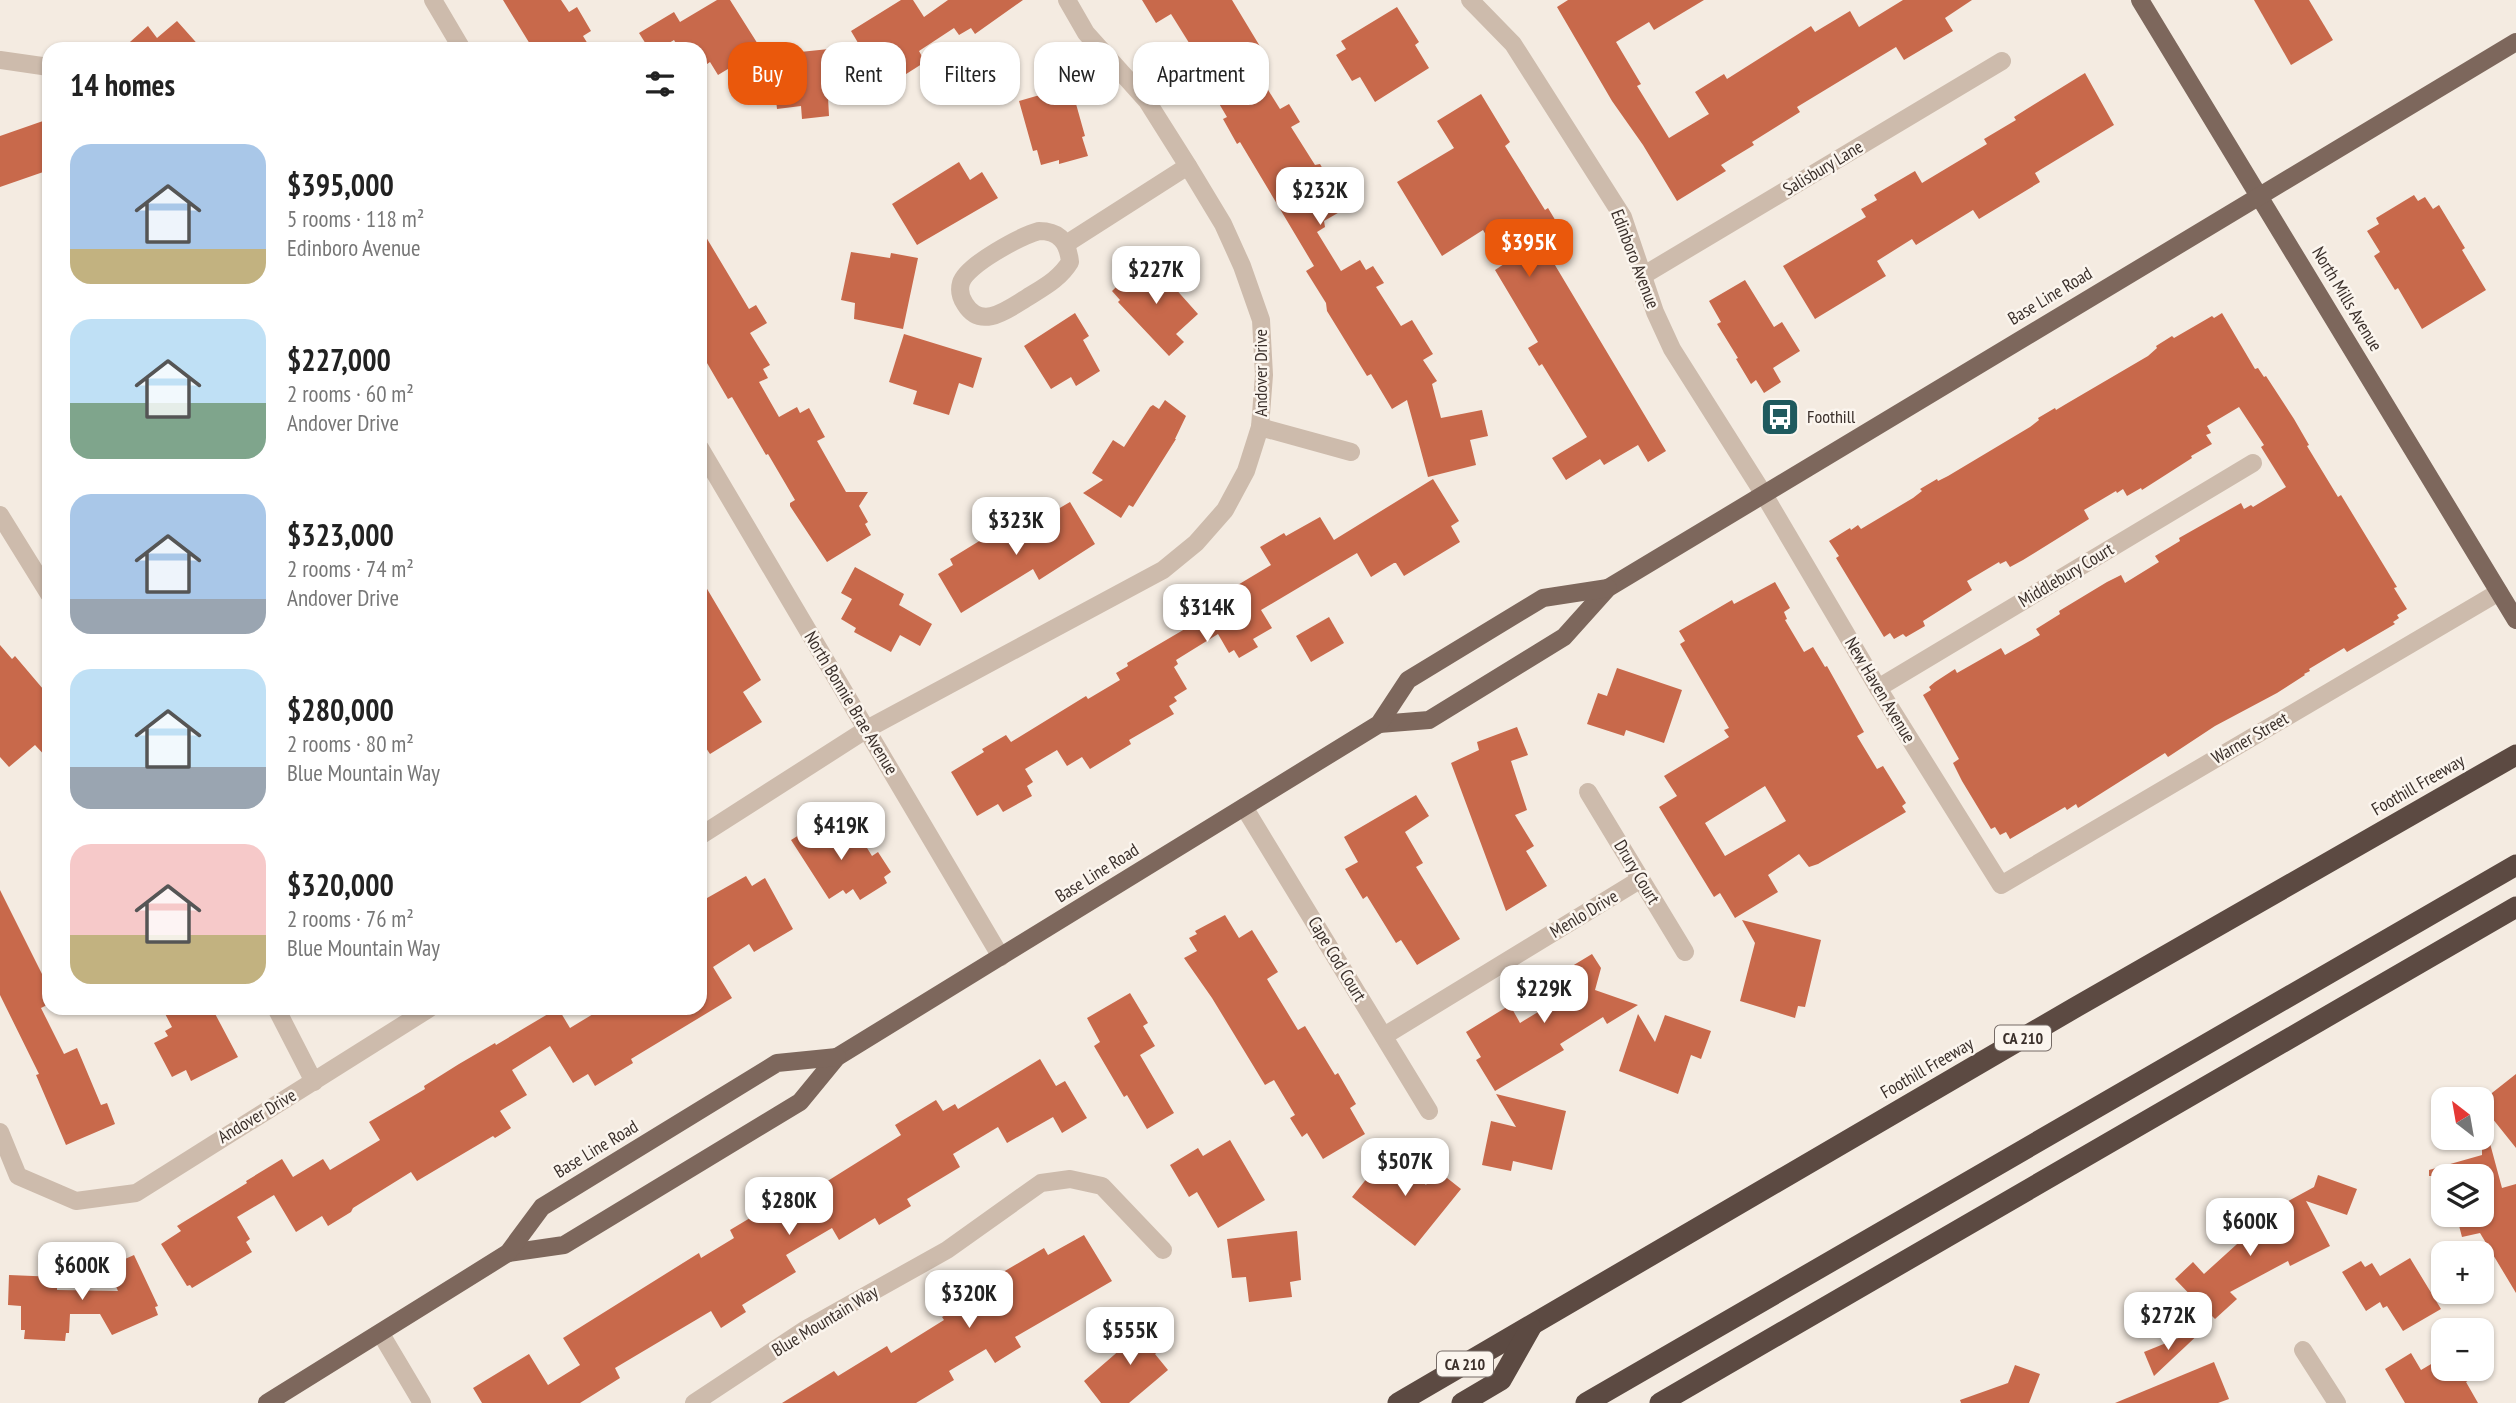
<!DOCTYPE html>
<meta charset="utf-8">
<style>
body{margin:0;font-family:"PT Sans Narrow",sans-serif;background:#f2f2f2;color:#222;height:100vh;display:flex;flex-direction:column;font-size:26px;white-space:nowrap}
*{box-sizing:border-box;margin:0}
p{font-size:23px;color:#767676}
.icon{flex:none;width:38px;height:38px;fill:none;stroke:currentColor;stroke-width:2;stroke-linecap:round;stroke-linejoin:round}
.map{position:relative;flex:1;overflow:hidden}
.sheet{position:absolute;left:42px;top:42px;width:665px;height:973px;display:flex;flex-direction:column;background:#fff;border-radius:21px;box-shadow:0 2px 5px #0004}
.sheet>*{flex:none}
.banner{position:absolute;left:728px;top:42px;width:665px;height:63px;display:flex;gap:14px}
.needle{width:46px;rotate:329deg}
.controls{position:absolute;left:2431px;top:1087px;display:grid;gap:14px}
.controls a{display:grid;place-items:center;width:63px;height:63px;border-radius:14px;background:#fff;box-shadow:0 2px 5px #0004;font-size:35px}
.price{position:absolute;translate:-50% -60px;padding:0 16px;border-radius:14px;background:#fff;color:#222;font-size:23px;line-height:46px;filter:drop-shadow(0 2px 4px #0008)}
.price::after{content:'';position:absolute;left:50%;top:42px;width:21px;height:16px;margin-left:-10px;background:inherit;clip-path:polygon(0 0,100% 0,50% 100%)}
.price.active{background:#ea580c;color:#fff}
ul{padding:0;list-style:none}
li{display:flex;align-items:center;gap:21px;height:175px;padding:0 28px}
li span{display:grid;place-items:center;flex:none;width:196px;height:140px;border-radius:21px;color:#555}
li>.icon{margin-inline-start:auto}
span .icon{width:84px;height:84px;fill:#fffc;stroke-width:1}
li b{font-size:30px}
h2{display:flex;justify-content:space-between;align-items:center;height:84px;padding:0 28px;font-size:30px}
.chip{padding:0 24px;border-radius:21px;background:#fff;box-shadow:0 2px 5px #0004;font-size:24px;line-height:63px}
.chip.active{background:#ea580c;color:#fff}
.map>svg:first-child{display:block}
.building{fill:#c8694b;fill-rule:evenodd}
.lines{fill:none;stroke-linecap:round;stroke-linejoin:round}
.minor{stroke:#cdbbac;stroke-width:18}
.major{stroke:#7d675c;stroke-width:18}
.highway{stroke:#5c4a42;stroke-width:21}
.labels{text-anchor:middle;stroke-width:5;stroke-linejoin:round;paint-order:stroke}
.shield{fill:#fbf5ee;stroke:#756b66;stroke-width:2}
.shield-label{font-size:16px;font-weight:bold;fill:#3b302b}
.street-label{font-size:18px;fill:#3b302b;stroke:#fbf5ee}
.poi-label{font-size:18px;fill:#3b302b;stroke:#fbf5ee;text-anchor:start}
</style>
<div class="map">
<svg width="2516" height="1403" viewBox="0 0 2516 1403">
<rect width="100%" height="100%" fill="#f4ebe1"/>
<g class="building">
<path d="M503,0H561L569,12L577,7L591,31L583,36L591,49H533Z"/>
<path d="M717,0H730L761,49L718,75L710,62L700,69V49H679L674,40L659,49H649L639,33L674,12L680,22Z"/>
<path d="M901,0H913L924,17L948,0H1023L975,34L971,28L959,35L954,28L919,51L925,62L903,76L888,58L882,62L876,51L864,53L851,31Z"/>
<path d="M1142,0H1232L1267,58L1253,66L1280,109L1289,104L1300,122L1291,127L1315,165L1320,164L1331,183L1337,179L1351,202L1341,207L1343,210L1324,221L1325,227L1317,232L1341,271L1360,260L1366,270L1373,266L1384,283L1376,287L1401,326L1412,320L1433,354L1423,360L1437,381L1432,384L1441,418L1482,410L1488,436L1470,440L1476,465L1428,477L1407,400L1392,409L1371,374L1367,376L1327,311L1326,303L1306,271L1314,266L1240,142L1237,144L1223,119L1227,117L1196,65L1201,62L1171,14L1156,23Z"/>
<path d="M1568,0H1704L1654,30L1649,22L1616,42L1641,84L1637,86L1669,138L1709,114L1695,92L1724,74L1727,79L1811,26L1815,32L1850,11L1859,27L1903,0H1972L1945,18L1953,31L1904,60L1896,47L1797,107L1800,112L1752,142L1754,145L1721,165L1726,171L1677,201L1643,145L1612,101L1557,7Z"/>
<path d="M2254,0H2309L2333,40L2291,65Z"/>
<path d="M1397,7L1419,42L1415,45L1429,68L1375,102L1360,77L1352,81L1336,55L1346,49L1341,41Z"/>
<path d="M177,21L202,49H122L148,26L157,38Z"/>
<path d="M829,49L832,78H827L829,116L802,119L801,106L777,109L771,55Z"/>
<path d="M2085,73L2114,125L2035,173L2040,182L1979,219L1973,210L1916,245L1912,239L1877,261L1886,276L1815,319L1783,266L1866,217L1861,209L1877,200L1874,195L1915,171L1922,183L1987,144L1984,139L2016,120L2014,117Z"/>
<path d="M1071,86L1085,136L1082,137L1088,156L1059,164V160L1041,165L1037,150L1033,151L1019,101Z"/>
<path d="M1481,94L1510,142L1505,146L1545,210L1548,208L1563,233L1543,245L1666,451L1648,462L1638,445L1604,465L1600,459L1566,480L1552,458L1587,437L1542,364L1539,366L1528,348L1538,342L1495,270L1504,264L1483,230L1442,256L1397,182L1454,148L1437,121Z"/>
<path d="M43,121L49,138V170L0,187V136Z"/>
<path d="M959,162L970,180L982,172L998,198L917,245L892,204Z"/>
<path d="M2414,195L2418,201L2425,197L2433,209L2439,205L2465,248L2462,250L2486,290L2422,329L2398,288L2395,290L2374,256L2380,252L2367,231L2379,224L2376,218Z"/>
<path d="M700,227L749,309L756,305L767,323L750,333L770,365L763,369L768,378L759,382L779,417L797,407L800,413L809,408L825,437L817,441L846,492H868L859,506L868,522L865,524L871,535L827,562L790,506V503L795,500L768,454L766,455L732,397L728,399L700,351Z"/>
<path d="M851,252L890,258L891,253L918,258L903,329L854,319L855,303L841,300Z"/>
<path d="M1155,262L1176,284L1173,286L1198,314L1176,334L1184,342L1169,356L1118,302L1120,300L1112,291L1130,274L1136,280Z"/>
<path d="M1745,280L1774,327L1782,322L1800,351L1773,368L1781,382L1764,393L1756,380L1751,384L1736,359L1738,358L1717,324L1721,322L1709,301Z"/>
<path d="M1075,313L1089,336L1083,340L1100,371L1076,386L1071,377L1051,389L1024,346Z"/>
<path d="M2222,313L2255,369L2258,368L2264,377L2266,376L2294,419L2309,445L2307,446L2338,497L2341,495L2397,587L2394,588L2407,609L2397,615L2399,618L2393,622L2395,624L2347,652L2344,648L2309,669L2310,671L2304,674L2305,675L2277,693L2215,726L2168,757L2165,753L2078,808L2076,804L2067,810L2065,807L2010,839L2006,832L2000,835L1995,827L1991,829L1962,781L1953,763L1959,759L1923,695L1931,690L1929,687L1935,682L1955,669L1957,673L2001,648L2005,655L2040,635L2036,629L2060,614L2059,611L2107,582L2121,575L2125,583L2159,562L2155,556L2180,541L2179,538L2241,503L2244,509L2251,505L2253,507L2286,487L2261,447L2264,445L2239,407L2207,426L2211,433L2206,435L2212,444L2191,456L2192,458L2142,490L2141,488L2127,496L2123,489L2117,493L2116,491L2084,510L2089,519L2023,560L2010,567L2006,561L2000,564L1999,562L1967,581L1972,590L1923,621L1925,626L1906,637L1903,634L1894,639L1890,633L1884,637L1836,558L1839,556L1829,541L1850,528L1851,530L1858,525L1861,529L1913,498L1922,491L1920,489L1937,479L1938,481L1948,476L2030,427L2039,420L2038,418L2055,408L2056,410L2066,404L2148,356L2157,348L2156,346L2172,336L2174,338L2212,316L2214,318Z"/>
<path d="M904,334L982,358L973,388L959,383L949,415L913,404L917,391L889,382Z"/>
<path d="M1165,400L1186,416L1175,439H1176L1152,477L1133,507L1129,505L1121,518L1083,493L1103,480L1092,473L1113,440L1124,447L1150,407L1153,405L1159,409Z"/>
<path d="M1433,479L1459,521L1451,526L1460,542L1404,576L1396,563H1394L1371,577L1357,553L1261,610L1272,628L1253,639L1258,647L1239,658L1234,650L1229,653L1218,634L1176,660L1178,664L1174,667L1187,689L1174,697L1177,701L1169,706L1174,714L1129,740L1131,744L1090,769L1082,757L1067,766L1057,750L1025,769L1033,782L1027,786L1032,796L1003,812L998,804L977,816L951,772L984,752L982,749L1006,735L1011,742L1086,696L1088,699L1120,680L1116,673L1128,666L1127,663L1190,626L1186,620L1202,610L1201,607L1271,565L1260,547L1284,533L1286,536L1320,517L1334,540Z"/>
<path d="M1070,502L1095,544L1039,580L1033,569L961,613L938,574L953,565L950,559L994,532L1000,543Z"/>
<path d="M855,567L904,594L899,605L932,624L920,646L900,635L891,652L854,632L856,628L841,619L852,599L841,593Z"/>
<path d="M700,577L761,680L743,692L762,722L710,754L704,745L700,744Z"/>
<path d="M1775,582L1790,608L1784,612L1787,619L1785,620L1804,652L1813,647L1825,667L1827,666L1864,732L1857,736L1877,769L1883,766L1906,803L1902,806L1906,812L1818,864L1809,867L1799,854L1768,875L1778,892L1735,918L1720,893L1714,897L1659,807L1677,796L1664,776L1729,737L1724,730L1729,728L1680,644L1685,641L1679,631L1732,600L1734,604ZM1765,786L1786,821L1725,856L1705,823Z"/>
<path d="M1329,617L1344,643L1311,662L1296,636Z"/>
<path d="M0,645L12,659L15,656L49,696V760L35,745L9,767L0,757Z"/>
<path d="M1617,668L1682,690L1664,743L1626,730L1624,736L1587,724L1598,693L1607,696Z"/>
<path d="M1517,727L1528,755L1511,761L1527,810L1515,815L1534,846L1526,851L1547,886L1506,911L1451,763L1479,750L1477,742Z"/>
<path d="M1416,795L1429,816L1405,832L1423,863L1416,867L1460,939L1417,965L1401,940L1396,943L1367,896L1363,899L1345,869L1358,862L1344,837Z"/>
<path d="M822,821L835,843L856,830L872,856L878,852L891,872L884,877L887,883L860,900L853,889L846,894L843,890L829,899L791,840Z"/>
<path d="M746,876L752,886L765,878L793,929L754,952L749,944L713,967L732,998L631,1059L633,1063L595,1086L588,1074L573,1083L550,1046L512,1070L527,1095L500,1111L511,1128L495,1138L493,1136L417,1181L411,1172L353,1208L351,1212L328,1226L322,1216L296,1232L274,1195L237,1217L250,1239L246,1242L252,1252L192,1288L190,1285L187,1286L161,1244L181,1231L177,1226L247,1183L246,1181L282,1159L293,1177L323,1159L330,1170L380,1140L369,1122L425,1089L424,1086L459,1064L495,1043L496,1045L558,1008L570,1028L603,1008H700V902Z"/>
<path d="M0,890L49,988V1004L41,1008L64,1054L77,1048L101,1105L107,1103L115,1124L66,1145L36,1075L39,1074L0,995Z"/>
<path d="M1225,915L1239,938L1252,930L1278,972L1267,979L1298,1030L1305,1026L1335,1075L1338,1073L1356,1104L1350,1108L1365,1134L1323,1159L1307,1133L1302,1137L1290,1118L1295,1115L1274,1080L1265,1085L1212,998L1184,958L1197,951L1189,938L1197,934L1195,931Z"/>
<path d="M1742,920L1821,940L1805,1007L1798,1006L1795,1018L1740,1001L1755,943Z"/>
<path d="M1592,954L1601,968L1595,990L1638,1005L1607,1024L1603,1017L1560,1044L1564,1050L1495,1091L1476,1060L1481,1057L1466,1032L1510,1005L1520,1023L1561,998L1549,980Z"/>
<path d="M1130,993L1148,1023L1143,1026L1155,1046L1140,1055L1174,1113L1147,1129L1127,1095L1124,1097L1094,1046L1100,1042L1087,1018Z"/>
<path d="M162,1008H212L238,1057L191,1081L186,1070L172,1077L154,1043L168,1036L165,1031L172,1027Z"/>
<path d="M1638,1014L1655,1042L1665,1015L1711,1031L1701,1059L1691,1055L1678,1094L1619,1071Z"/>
<path d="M1040,1059L1056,1086L1065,1081L1087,1118L1062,1133L1053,1117L1007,1143L998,1127L953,1154L960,1167L907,1199L911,1206L879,1225L875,1218L839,1240L832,1228L786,1255L796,1272L742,1305L746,1312L721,1328L711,1311L615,1368L620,1378L580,1403H482L473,1388L529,1354L548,1385L580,1365L563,1338L699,1253L701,1258L734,1238L730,1230L750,1218L771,1207L777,1217L812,1196L810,1192L901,1135L895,1125L936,1100L943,1111L955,1104L958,1109Z"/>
<path d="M2516,1074V1148L2488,1113L2491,1110L2483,1100Z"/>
<path d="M1496,1094L1566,1111L1552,1170L1513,1161L1511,1171L1482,1165L1491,1121L1516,1127Z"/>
<path d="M2488,1136L2502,1188L2516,1184V1293L2480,1233L2462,1237L2456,1214H2482V1176H2429V1170L2482,1155V1137Z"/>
<path d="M1230,1140L1265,1200L1218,1228L1197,1192L1189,1197L1170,1165L1198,1148L1203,1156Z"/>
<path d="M1387,1153L1426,1185L1437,1170L1461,1189L1415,1246L1352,1197Z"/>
<path d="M2318,1175L2357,1189L2347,1215L2306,1201L2330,1246L2290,1266L2288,1261L2230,1292L2237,1299L2215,1319L2211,1315L2196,1330L2133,1322L2136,1296L2199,1304L2175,1279L2193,1262L2204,1274L2247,1235L2242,1226L2314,1187Z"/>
<path d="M1297,1231L1301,1280L1290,1282L1292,1297L1249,1302L1246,1277L1232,1278L1227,1239Z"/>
<path d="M1084,1235L1112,1281L1015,1337L1021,1347L995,1363L986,1349L949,1371L954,1380L916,1403H782L834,1371L838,1376L887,1346L891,1353L944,1320L942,1317L968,1302L964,1295L1044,1248L1048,1255Z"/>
<path d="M134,1255L158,1306L155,1307L158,1315L112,1335L100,1314H70L69,1333H66L65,1341L24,1339L25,1330H21V1306L8,1305L9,1275L57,1277V1290L118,1291L107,1267Z"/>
<path d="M2410,1258L2441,1309L2403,1331L2387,1306L2383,1308L2380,1302L2366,1311L2342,1272L2361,1261L2365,1267L2372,1263L2380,1276Z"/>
<path d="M1142,1316L1166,1345L1155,1354L1168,1370L1129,1403H1101L1084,1381L1129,1342L1122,1333Z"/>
<path d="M2203,1328L2204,1329L2154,1376L2144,1352Z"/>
<path d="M2411,1353L2421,1370L2443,1357V1368H2488L2466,1382L2478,1403H2405L2385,1369Z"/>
<path d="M2214,1362L2229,1399L2218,1403H2115Z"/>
<path d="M2015,1365L2040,1374L2029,1403H1961L1960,1400L2008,1383Z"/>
</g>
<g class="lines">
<g class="minor">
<path d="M433,0L462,49"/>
<path d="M1470,0L1513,44L1623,217L1655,312L1672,349L1763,493L1878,688L2001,885L2499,592"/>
<path d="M0,60L49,67"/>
<path d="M1039,231C1060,231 1068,243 1070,262C1059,280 1042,288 1025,299C1007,310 981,330 965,304C961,298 959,290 961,283C966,265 1021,236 1039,231Z"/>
<path d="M1066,244L1188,166"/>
<path d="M1644,275L2002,61"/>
<path d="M1260,427L1351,452"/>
<path d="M700,448L1001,957"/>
<path d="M0,515L49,594"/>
<path d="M1878,688L2253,463"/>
<path d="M1588,792L1685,952"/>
<path d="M1244,807L1429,1111"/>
<path d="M700,836L867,729L1163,570L1196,543L1225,510L1246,471L1260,427L1264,375L1261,320L1242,266L1223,224L1188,166L1147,101L1086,33L1067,0"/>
<path d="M276,1008L314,1082"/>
<path d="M1384,1036L1641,879"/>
<path d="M0,1132L18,1176L76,1201L136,1193L430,1008"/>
<path d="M381,1334L422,1403"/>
<path d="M2303,1350L2337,1403"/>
<path d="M694,1403L806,1329L947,1250L1041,1183L1070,1179L1102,1186L1163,1250"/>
</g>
<g class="major">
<path d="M2140,0L2516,620"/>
<path d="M1379,724L1429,720L1564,637L1608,588L2516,42"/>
<path d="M508,1253L564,1245L800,1102L837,1057L1379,724L1408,680L1543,598L1608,588"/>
<path d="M267,1403L508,1253L542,1207L777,1063L837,1057"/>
</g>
<g class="highway">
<path d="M1398,1403L2076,1007L2516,755"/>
<path d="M1462,1403L1501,1380L1531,1327"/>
<path d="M1586,1403L2516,865"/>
<path d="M1660,1403L2516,907"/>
</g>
</g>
<defs>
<g id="bus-square" transform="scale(2.0125)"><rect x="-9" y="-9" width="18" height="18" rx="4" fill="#1f5a5e" stroke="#fbf5ee"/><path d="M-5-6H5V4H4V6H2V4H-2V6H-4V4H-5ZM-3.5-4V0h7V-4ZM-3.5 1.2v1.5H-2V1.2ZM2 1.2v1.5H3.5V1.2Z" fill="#fff"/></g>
</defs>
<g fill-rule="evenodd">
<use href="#bus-square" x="1780" y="417"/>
</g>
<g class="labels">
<g class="shield">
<rect x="1995" y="1025.5" width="56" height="25" rx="5"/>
<rect x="1437" y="1351.5" width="56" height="25" rx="5"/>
</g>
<g class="shield-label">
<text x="2023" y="1044">CA 210</text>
<text x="1465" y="1370">CA 210</text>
</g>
<g class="street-label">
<text transform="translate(1823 168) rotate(-31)" y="6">Salisbury Lane</text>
<text transform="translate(1635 259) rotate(69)" y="6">Edinboro Avenue</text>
<text transform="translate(2050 296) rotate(-31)" y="6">Base Line Road</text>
<text transform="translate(2347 299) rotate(59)" y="6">North Mills Avenue</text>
<text transform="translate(1261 373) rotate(-90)" y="6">Andover Drive</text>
<text transform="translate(2066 575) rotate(-31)" y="6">Middlebury Court</text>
<text transform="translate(1880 690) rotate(59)" y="6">New Haven Avenue</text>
<text transform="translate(851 703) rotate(59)" y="6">North Bonnie Brae Avenue</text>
<text transform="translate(2250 738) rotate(-30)" y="6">Warner Street</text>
<text transform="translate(2418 785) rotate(-30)" y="6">Foothill Freeway</text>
<text transform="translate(1637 872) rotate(59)" y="6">Drury Court</text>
<text transform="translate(1097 873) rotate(-32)" y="6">Base Line Road</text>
<text transform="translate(1584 914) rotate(-31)" y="6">Menlo Drive</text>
<text transform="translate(1337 959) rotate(59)" y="6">Cape Cod Court</text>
<text transform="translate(1927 1068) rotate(-30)" y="6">Foothill Freeway</text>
<text transform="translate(257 1116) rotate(-31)" y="6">Andover Drive</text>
<text transform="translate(596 1149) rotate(-31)" y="6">Base Line Road</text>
<text transform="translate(825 1321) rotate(-31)" y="6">Blue Mountain Way</text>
</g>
<g class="poi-label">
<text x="1807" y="423">Foothill</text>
</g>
</g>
</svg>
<div class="controls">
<a><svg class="needle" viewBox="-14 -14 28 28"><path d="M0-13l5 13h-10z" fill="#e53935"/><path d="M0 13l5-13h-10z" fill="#767676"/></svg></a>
<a><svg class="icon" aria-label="layers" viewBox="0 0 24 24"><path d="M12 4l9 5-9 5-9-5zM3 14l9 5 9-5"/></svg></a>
<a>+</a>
<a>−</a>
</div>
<b class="price" style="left:1320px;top:227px">$232K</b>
<b class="price active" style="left:1529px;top:279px">$395K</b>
<b class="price" style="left:1156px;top:306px">$227K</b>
<b class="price" style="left:1016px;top:557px">$323K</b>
<b class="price" style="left:1207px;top:644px">$314K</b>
<b class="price" style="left:841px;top:862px">$419K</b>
<b class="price" style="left:1544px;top:1025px">$229K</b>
<b class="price" style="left:1405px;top:1198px">$507K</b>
<b class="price" style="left:789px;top:1237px">$280K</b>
<b class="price" style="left:2250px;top:1258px">$600K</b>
<b class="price" style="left:82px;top:1302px">$600K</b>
<b class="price" style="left:969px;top:1330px">$320K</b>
<b class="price" style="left:2168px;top:1352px">$272K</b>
<b class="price" style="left:1130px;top:1367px">$555K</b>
<div class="banner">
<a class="chip active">Buy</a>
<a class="chip">Rent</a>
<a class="chip">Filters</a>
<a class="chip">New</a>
<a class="chip">Apartment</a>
</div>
<section class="sheet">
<h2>14 homes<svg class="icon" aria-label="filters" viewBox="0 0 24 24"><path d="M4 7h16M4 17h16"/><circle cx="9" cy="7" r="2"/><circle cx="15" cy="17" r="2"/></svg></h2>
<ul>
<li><span style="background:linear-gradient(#a9c7e8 75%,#c2b280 0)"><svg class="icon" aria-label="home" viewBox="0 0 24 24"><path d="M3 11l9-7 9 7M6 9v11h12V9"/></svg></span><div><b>$395,000</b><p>5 rooms · 118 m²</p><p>Edinboro Avenue</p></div></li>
<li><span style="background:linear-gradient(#bfe0f5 60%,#7fa58c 0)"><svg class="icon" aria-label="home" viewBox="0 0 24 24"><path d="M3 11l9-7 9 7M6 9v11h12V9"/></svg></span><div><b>$227,000</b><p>2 rooms · 60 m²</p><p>Andover Drive</p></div></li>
<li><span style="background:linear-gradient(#a9c7e8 75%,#9aa5b1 0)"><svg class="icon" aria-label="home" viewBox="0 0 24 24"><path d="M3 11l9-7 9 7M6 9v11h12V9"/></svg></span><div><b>$323,000</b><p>2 rooms · 74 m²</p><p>Andover Drive</p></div></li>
<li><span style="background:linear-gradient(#bfe0f5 70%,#9aa5b1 0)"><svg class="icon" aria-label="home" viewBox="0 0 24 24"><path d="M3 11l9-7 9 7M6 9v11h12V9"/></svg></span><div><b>$280,000</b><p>2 rooms · 80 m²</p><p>Blue Mountain Way</p></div></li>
<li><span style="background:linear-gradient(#f6c9c9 65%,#c2b280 0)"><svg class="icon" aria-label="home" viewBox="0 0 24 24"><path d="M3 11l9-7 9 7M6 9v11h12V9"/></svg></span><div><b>$320,000</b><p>2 rooms · 76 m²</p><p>Blue Mountain Way</p></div></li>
</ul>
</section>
</div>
